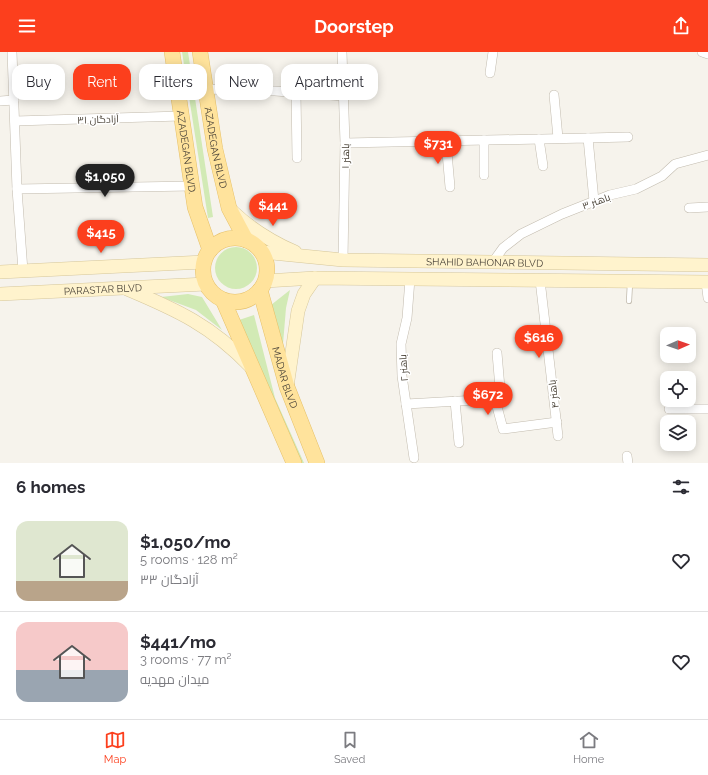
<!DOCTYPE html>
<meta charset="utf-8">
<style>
body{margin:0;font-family:Raleway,Cairo,sans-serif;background:#f2f2f3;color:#2b2b33;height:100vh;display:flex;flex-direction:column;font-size:15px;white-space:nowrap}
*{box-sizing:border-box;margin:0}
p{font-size:13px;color:#7c7c81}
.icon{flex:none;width:22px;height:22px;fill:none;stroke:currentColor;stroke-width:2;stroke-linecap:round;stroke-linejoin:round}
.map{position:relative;height:411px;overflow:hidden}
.sheet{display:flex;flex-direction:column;background:#fff;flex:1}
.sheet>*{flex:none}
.guide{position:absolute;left:12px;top:12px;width:400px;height:36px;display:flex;gap:8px}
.needle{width:26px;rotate:88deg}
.controls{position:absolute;left:660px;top:275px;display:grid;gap:8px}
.controls a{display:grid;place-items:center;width:36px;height:36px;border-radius:8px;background:#fff;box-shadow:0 2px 10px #0003;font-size:20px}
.price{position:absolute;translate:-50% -34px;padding:0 9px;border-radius:14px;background:#fc3f1d;color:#fff;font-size:13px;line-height:26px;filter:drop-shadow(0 1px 2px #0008)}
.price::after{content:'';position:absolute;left:50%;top:24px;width:12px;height:9px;margin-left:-6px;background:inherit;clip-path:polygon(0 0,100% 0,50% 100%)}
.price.on{background:#222;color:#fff}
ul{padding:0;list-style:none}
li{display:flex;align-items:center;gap:12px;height:100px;padding:0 16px}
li+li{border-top:1px solid #e1e1e2}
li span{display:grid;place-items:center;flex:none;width:112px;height:80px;border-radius:12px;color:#555}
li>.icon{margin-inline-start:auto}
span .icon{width:48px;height:48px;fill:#fffc;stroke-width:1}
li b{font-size:17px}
h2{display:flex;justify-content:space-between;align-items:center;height:48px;padding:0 16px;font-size:17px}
.tag{padding:0 14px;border-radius:12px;background:#fff;box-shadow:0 2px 10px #0003;font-size:14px;line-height:36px}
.tag.on{background:#fc3f1d;color:#fff}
header{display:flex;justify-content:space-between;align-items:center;height:52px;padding:0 16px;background:#fc3f1d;color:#fff;font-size:18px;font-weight:700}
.tab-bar{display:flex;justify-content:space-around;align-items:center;height:56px;border-top:1px solid #e1e1e2;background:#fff;font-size:11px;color:#7c7c81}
.tab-bar a{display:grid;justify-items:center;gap:2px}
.tab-bar .on{color:#fc3f1d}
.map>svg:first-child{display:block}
.green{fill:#d2eab5}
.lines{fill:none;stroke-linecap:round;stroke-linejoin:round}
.lane-casing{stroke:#c2bbae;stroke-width:6}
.street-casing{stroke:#c2bbae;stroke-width:10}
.secondary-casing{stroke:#d6c79b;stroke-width:14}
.primary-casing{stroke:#e6c16a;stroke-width:16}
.lane{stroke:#fff;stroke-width:4.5}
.street{stroke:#fff;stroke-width:9}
.secondary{stroke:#fff3cd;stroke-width:13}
.primary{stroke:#ffe39c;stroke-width:15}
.labels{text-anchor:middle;stroke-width:3;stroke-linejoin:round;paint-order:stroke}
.street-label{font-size:10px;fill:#4b4439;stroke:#fff}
</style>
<header><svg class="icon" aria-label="menu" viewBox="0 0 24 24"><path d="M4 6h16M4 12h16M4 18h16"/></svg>Doorstep<svg class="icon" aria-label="share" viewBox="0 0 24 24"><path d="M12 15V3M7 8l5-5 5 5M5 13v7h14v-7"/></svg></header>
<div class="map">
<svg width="708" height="411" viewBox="0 0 708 411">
<rect width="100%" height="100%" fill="#f6f3ec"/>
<g class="green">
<path d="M182,0H188L213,165L208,166Z"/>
<circle cx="236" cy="216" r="21"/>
<path d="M290,238L286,256L282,304L271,253Z"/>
<path d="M188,242L202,245L222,278L196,258L161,245Z"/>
<path d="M254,263L275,346L304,411H299L239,268Z"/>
</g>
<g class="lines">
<g class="lane-casing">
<path id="lane" d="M629,249L630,231"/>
</g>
<g class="street-casing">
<g id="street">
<path d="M12,0L17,137L23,219"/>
<path d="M342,0L345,91L343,208"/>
<path d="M702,0L708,2"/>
<path d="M490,21L493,0"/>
<path d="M205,37L275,39L344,44"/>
<path d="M296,41L297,106"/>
<path d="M554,43L558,86"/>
<path d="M0,49L14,48"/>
<path d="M15,69L181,64"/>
<path d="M588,86L628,85"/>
<path d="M539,87L543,114"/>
<path d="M446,89L450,135"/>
<path d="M345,91L588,86L594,149"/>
<path d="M484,123V88"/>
<path d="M17,137L192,134"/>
<path d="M689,156L708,155"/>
<path d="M493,210L503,196L521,182L562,162L610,143L636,137L662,124L675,112L708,103"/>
<path d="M410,227L407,266L401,292L402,324L414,406"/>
<path d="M540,228L558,384"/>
<path d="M706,230L708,246"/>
<path d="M495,347L500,336L497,301"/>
<path d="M455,349L459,391"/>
<path d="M406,352L495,347L503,377L557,370"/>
<path d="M669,357H708"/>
<path d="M627,404L628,411"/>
</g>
</g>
<g class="secondary-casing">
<g id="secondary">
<path d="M233,160C251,177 272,190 295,200"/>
<path id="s1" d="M262,200L343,208L708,213"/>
<path d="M0,220L204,210"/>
<path d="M265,229L315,226L708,230"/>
<path d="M127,237C177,258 212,274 250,314"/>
<path id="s2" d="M0,242L206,232"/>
<path d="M287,335L298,259L304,242L315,226"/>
</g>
</g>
<g class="primary-casing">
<g id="primary">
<path id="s3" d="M172,0L195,155L210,198"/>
<path id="s4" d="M200,0L215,97L229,156L246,188"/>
<circle cx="235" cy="218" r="32"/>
<path id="s5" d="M260,238L287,335L317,411"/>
<path d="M223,248L294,411"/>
</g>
</g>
<use href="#lane" class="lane"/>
<use href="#street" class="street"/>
<use href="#secondary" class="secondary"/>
<use href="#primary" class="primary"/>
</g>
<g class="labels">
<g class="street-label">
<text transform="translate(98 67) rotate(-2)" y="4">آزادگان ۳۱</text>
<text dy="4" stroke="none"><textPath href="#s4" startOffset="97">َAZADEGAN BLVD</textPath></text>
<text dy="4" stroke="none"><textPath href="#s3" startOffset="101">AZADEGAN BLVD.</textPath></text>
<text transform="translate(345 104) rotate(-89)" y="4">باهنر ۱</text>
<text transform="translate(596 149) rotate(-20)" y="4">باهنر ۳</text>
<text dy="4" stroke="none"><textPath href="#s1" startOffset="223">SHAHID BAHONAR BLVD</textPath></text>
<text dy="4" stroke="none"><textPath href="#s2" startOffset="103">PARASTAR BLVD</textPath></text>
<text transform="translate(403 316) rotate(-94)" y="4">باهنر ۲</text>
<text dy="4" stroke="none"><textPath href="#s5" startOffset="91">MADAR BLVD</textPath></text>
<text transform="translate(553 342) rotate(-97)" y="4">باهنر ۴</text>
</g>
</g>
</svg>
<div class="controls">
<a><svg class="needle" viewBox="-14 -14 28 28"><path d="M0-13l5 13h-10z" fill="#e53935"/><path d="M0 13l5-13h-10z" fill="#7c7c81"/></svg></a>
<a><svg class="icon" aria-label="locate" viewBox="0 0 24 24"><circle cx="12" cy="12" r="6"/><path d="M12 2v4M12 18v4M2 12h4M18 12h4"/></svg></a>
<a><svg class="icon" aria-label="layers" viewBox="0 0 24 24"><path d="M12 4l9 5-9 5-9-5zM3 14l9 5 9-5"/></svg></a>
</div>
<b class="price" style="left:438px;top:113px">$731</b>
<b class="price on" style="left:105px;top:146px">$1,050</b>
<b class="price" style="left:273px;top:175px">$441</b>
<b class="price" style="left:101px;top:202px">$415</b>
<b class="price" style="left:539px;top:307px">$616</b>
<b class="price" style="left:488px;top:364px">$672</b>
<div class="guide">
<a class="tag">Buy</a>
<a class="tag on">Rent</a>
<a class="tag">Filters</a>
<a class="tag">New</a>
<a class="tag">Apartment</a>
</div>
</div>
<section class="sheet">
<h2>6 homes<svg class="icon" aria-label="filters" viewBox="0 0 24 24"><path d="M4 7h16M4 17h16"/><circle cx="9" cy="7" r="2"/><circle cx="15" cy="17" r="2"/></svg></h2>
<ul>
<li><span style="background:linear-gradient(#dfe7d0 75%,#b9a48a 0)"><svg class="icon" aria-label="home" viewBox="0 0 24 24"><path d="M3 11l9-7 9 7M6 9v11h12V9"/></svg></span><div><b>$1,050/mo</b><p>5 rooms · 128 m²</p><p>آزادگان ۳۳</p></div><svg class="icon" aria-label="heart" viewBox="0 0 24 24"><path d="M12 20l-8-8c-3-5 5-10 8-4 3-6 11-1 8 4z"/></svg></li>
<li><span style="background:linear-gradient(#f6c9c9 60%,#9aa5b1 0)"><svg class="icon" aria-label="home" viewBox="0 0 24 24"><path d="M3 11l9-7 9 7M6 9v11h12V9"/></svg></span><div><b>$441/mo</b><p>3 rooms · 77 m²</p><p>میدان مهدیه</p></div><svg class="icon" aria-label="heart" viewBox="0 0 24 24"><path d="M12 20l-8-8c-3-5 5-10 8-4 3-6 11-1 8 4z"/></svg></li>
</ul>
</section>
<nav class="tab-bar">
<a class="on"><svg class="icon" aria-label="map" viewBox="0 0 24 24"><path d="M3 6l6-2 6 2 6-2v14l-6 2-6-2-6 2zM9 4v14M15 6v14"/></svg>Map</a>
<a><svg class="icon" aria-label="saved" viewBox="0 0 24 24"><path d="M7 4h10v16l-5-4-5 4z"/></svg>Saved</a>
<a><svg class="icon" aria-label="home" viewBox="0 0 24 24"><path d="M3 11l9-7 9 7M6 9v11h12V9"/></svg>Home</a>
</nav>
